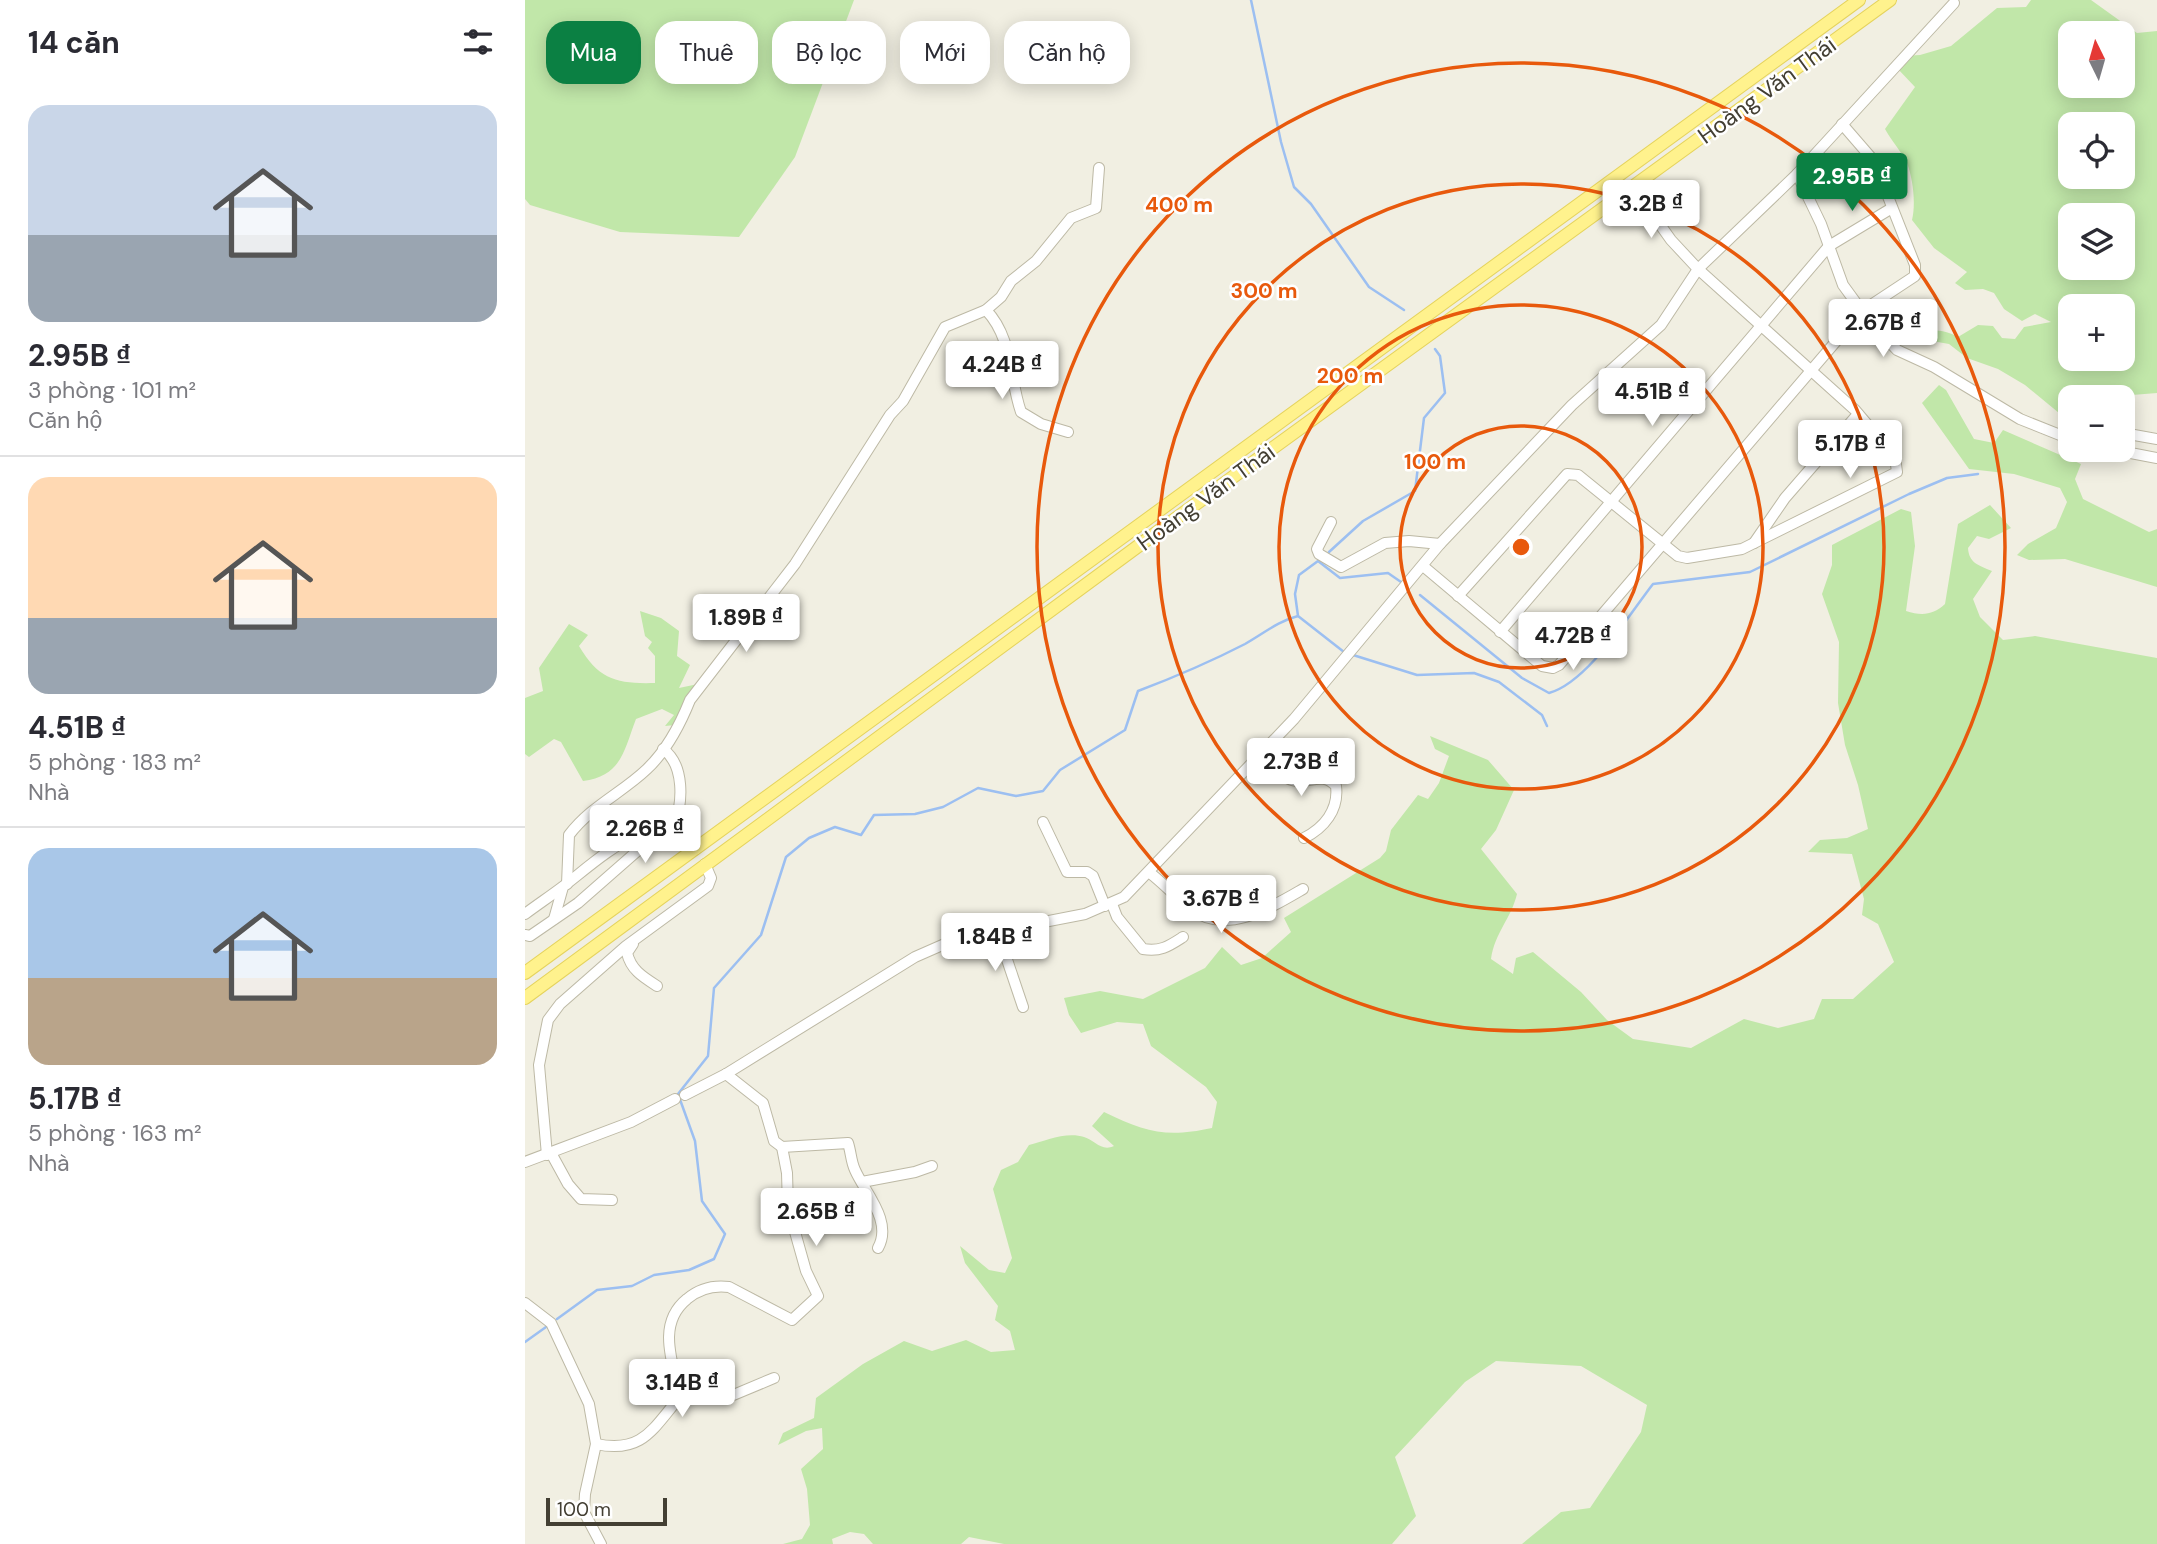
<!DOCTYPE html>
<html lang="vi">
<meta charset="utf-8">
<style>
body{margin:0;font-family:"DM Sans",sans-serif;background:#f2f2f3;color:#2b2b33;height:100vh;display:flex;flex-direction:column;font-size:26px;white-space:nowrap}
*{box-sizing:border-box;margin:0}
p{font-size:23px;color:#7c7c81}
.icon{flex:none;width:38px;height:38px;fill:none;stroke:currentColor;stroke-width:2;stroke-linecap:round;stroke-linejoin:round}
.map{position:relative;flex:1;overflow:hidden}
.side{display:flex;flex-direction:column;background:#fff;width:525px}
.side>*{flex:none}
.guide{position:absolute;left:21px;top:21px;width:665px;height:63px;display:flex;gap:14px}
.needle{width:46px;rotate:355deg}
.tools{position:absolute;left:1533px;top:21px;display:grid;gap:14px}
.tools a{display:grid;place-items:center;width:77px;height:77px;border-radius:14px;background:#fff;box-shadow:0 4px 18px #0003;font-size:35px}
.scale{position:absolute;left:21px;bottom:18px;width:121px;box-sizing:border-box;padding-left:7px;border:4px solid #433f33;border-top:0;font-size:19px;line-height:24px;white-space:nowrap;color:#433f33;-webkit-text-stroke:5px #fff;paint-order:stroke}
.price{position:absolute;translate:-50% -60px;padding:0 16px;border-radius:7px;background:#fff;color:#222;font-size:23px;line-height:46px;filter:drop-shadow(0 2px 4px #0008)}
.price::after{content:'';position:absolute;left:50%;top:42px;width:21px;height:16px;margin-left:-10px;background:inherit;clip-path:polygon(0 0,100% 0,50% 100%)}
.price.active{background:#0b8043;color:#fff}
ul{padding:0;list-style:none}
li{display:grid;align-content:center;gap:14px;height:371px;padding:0 28px}
li+li{border-top:2px solid #e1e1e2}
li span{display:grid;place-items:center;height:217px;border-radius:21px;color:#555}
li>.icon{margin-inline-start:auto}
span .icon{width:126px;height:126px;fill:#fffc;stroke-width:1}
li b{font-size:30px}
h2{display:flex;justify-content:space-between;align-items:center;height:84px;padding:0 28px;font-size:30px}
.tag{padding:0 24px;border-radius:21px;background:#fff;box-shadow:0 4px 18px #0003;font-size:24px;line-height:63px}
.tag.active{background:#0b8043;color:#fff}
main{display:flex;flex:1;min-height:0}
.map>svg:first-child{display:block}
.green{fill:#c1e7a9;fill-rule:evenodd}
.lines{fill:none;stroke-linecap:round;stroke-linejoin:round}
.stream{stroke:#9cbff1;stroke-width:2.5}
.minor-casing{stroke:#bdb9a5;stroke-width:12}
.major-casing{stroke:#e5d35d;stroke-width:14}
.minor{stroke:#fff;stroke-width:10}
.major{stroke:#fff28d;stroke-width:12}
.ring{fill:none;stroke:#e8590c;stroke-width:3.5}
.labels{text-anchor:middle;stroke-width:5;stroke-linejoin:round;paint-order:stroke}
.street-label{font-size:23px;fill:#433f33;stroke:#fff}
.centre{fill:#e8590c;stroke:#fff;stroke-width:3.5}
.ring-label{font-size:21px;text-anchor:middle;font-weight:bold;fill:#e8590c;stroke:#fff;stroke-width:5;stroke-linejoin:round;paint-order:stroke}
</style>
<main>
<section class="side">
<h2>14 căn<svg class="icon" aria-label="filters" viewBox="0 0 24 24"><path d="M4 7h16M4 17h16"/><circle cx="9" cy="7" r="2"/><circle cx="15" cy="17" r="2"/></svg></h2>
<ul>
<li><span style="background:linear-gradient(#c9d6e8 60%,#9aa5b1 0)"><svg class="icon" aria-label="home" viewBox="0 0 24 24"><path d="M3 11l9-7 9 7M6 9v11h12V9"/></svg></span><div><b>2.95B ₫</b><p>3 phòng · 101 m²</p><p>Căn hộ</p></div></li>
<li><span style="background:linear-gradient(#ffd9b3 65%,#9aa5b1 0)"><svg class="icon" aria-label="home" viewBox="0 0 24 24"><path d="M3 11l9-7 9 7M6 9v11h12V9"/></svg></span><div><b>4.51B ₫</b><p>5 phòng · 183 m²</p><p>Nhà</p></div></li>
<li><span style="background:linear-gradient(#a9c7e8 60%,#b9a48a 0)"><svg class="icon" aria-label="home" viewBox="0 0 24 24"><path d="M3 11l9-7 9 7M6 9v11h12V9"/></svg></span><div><b>5.17B ₫</b><p>5 phòng · 163 m²</p><p>Nhà</p></div></li>
</ul>
</section>
<div class="map">
<svg width="1632" height="1544" viewBox="0 0 1632 1544">
<rect width="100%" height="100%" fill="#f1efe2"/>
<g class="green">
<path d="M0,0H329L270,157L214,237L95,232L5,205L0,199Z"/>
<path d="M1506,0H1566L1612,33L1632,31V393L1607,395L1598,400V397H1545V412L1534,413L1500,385L1473,369L1442,358L1424,344L1379,336C1398,330 1416,327 1433,337L1453,325L1468,326L1477,338L1490,339L1499,327L1526,322L1510,314L1497,321L1479,309L1469,293L1458,289L1440,290L1430,283L1442,272L1409,248L1387,220C1391,203 1388,179 1382,163C1378,154 1366,140 1360,129L1390,87L1372,68L1378,56L1395,55L1426,46L1472,8L1501,7ZM1545,33H1598V86H1545ZM1545,124H1598V177H1545ZM1545,215H1598V268H1545ZM1545,306H1598V359H1545Z"/>
<path d="M1414,385L1421,390L1449,439L1469,443L1478,430L1556,464L1550,479L1558,499L1624,532L1632,529V587L1540,559L1504,560L1492,555L1503,544L1531,528L1542,502L1535,488L1489,474L1444,469L1397,403Z"/>
<path d="M1465,505L1486,528L1464,539L1452,536L1443,548C1444,563 1453,565 1467,571L1448,599L1455,617L1478,640L1510,636L1632,658V1544H997L1036,1512L1065,1508L1116,1432L1122,1405L1056,1366L971,1361L940,1382L870,1457L891,1516L867,1544H479L444,1537L436,1544H348L339,1534L325,1532L307,1539L308,1544H258L277,1539L285,1525L282,1489L276,1469L298,1449L297,1428L281,1431L253,1445L258,1433L289,1418L291,1398L338,1364L379,1341L407,1351L441,1340L466,1352L490,1350L485,1331L470,1320L473,1306L440,1263L435,1246L464,1270L480,1273L487,1258L468,1189L476,1170L493,1162L504,1145C519,1141 542,1131 559,1137C570,1140 576,1152 589,1146L567,1126L579,1112C620,1132 641,1138 687,1128L692,1102L681,1087L626,1046L618,1024L592,1022L556,1033L544,1015L539,998L575,991L618,999L680,968L697,947L716,965L737,958L766,932L759,918L855,858L861,851L866,830L893,795L903,799L914,783L924,756L910,749L905,736L963,760L989,790L971,830L956,849L992,894C986,919 970,932 966,959L988,974L991,958L1008,952L1056,992L1082,1020L1108,1039L1166,1048L1219,1019L1253,1028L1289,1019L1297,999H1328L1369,962L1353,924L1337,915L1339,899L1327,854L1283,852L1295,840L1322,838L1343,829L1333,785L1320,745L1313,703L1314,642L1297,594L1307,565V545L1376,509L1386,512L1390,546L1381,611C1397,616 1408,615 1420,604L1433,524Z"/>
<path d="M115,611L136,618L154,631L152,656L165,665L154,688L173,684L150,725L140,726L149,715L137,709L111,719C99,750 97,776 58,781L36,742L29,739L4,757L0,754V698L18,691L14,668L44,624L63,635L54,646C74,680 92,684 130,683V656L123,648L127,642L120,636Z"/>
</g>
<g class="lines">
<g class="stream">
<path d="M726,0L756,142L769,187L786,204L844,287L879,310"/>
<path d="M804,552L838,521L890,491L899,418L920,393L915,356L910,349"/>
<path d="M895,595L997,678L1024,693C1063,682 1103,616 1128,584L1225,572L1384,494L1422,478L1453,474"/>
<path d="M819,652L773,616L770,594L774,575L793,561L815,578L863,573L876,582"/>
<path d="M828,655L892,675L949,673L974,682L1017,715L1022,726"/>
<path d="M32,1319L72,1290L107,1286L129,1275L164,1270L189,1259L200,1234L177,1201L170,1141L153,1094L183,1056L189,988L236,935L261,857L284,838L310,827L336,835L349,815L390,814L418,807L453,788L491,796L518,791L535,770L600,730L613,691C650,677 685,662 720,644C738,634 753,621 773,616"/>
<path d="M0,1342L21,1327"/>
</g>
<g class="minor-casing">
<g id="minor">
<path d="M1272,174L1296,224L1318,285L1342,318L1372,350L1409,367L1495,419L1545,439"/>
<path d="M461,310C488,338 484,378 496,412L516,424L543,432"/>
<path d="M1598,433L1632,439"/>
<path d="M1590,450L1632,458"/>
<path d="M806,522L792,549L794,554L816,567L860,543L884,541L915,544"/>
<path d="M1229,543L1260,498L1333,414"/>
<path d="M898,566L1017,666L1028,668L1034,665L1337,311L1390,276V265L1349,161L1317,124"/>
<path d="M933,596L1042,474L1053,475L1153,556L1162,558L1217,549L1372,472L1370,457L1330,410L1173,269L1146,240L1109,188"/>
<path d="M975,632L1304,246L1367,208"/>
<path d="M737,754C744,761 753,774 762,778C780,788 796,769 811,786C814,810 799,828 779,838"/>
<path d="M518,822L542,872H562L568,876L580,906"/>
<path d="M625,873C639,884 652,898 666,909C701,936 747,907 778,889"/>
<path d="M42,884L44,835C66,806 97,793 122,769C142,750 155,725 165,700L270,564L365,415L378,401L420,327L461,310L476,297L486,281L511,261L546,218L571,208L574,168"/>
<path d="M587,904L592,917L618,949C636,952 644,946 658,937"/>
<path d="M0,914C12,905 24,897 36,888C68,865 135,796 171,849"/>
<path d="M29,919L38,887"/>
<path d="M472,930L498,1007"/>
<path d="M0,935L5,936L53,903L118,846L149,826C158,803 160,765 138,749"/>
<path d="M108,944L102,953C106,970 118,977 132,986"/>
<path d="M201,1074L238,1103L249,1141L257,1147L323,1143C326,1152 326,1162 330,1170C340,1193 368,1221 353,1248"/>
<path d="M160,1095L201,1074L390,957L431,939L560,914L599,897L769,719L915,544L1047,405L1136,325L1173,269L1272,174L1429,3"/>
<path d="M26,1153L43,1184L56,1199L87,1200"/>
<path d="M22,1155L14,1065L23,1020L35,1004L101,946L183,886L186,878L180,864"/>
<path d="M0,1162L106,1122L150,1099"/>
<path d="M337,1182L390,1172L407,1166"/>
<path d="M0,1303L26,1323L64,1404L71,1444L60,1494L59,1512L76,1544"/>
<path d="M155,1397C148,1363 131,1324 162,1299C175,1288 188,1285 204,1287L267,1320L293,1296L281,1271L263,1207L262,1173L257,1147"/>
<path d="M71,1444C118,1454 128,1428 155,1397L206,1396L249,1378"/>
</g>
</g>
<g class="major-casing">
<g id="major">
<path d="M0,973L1334,0"/>
<path d="M0,998L635,530L1365,0"/>
</g>
</g>
<use href="#minor" class="minor"/>
<use href="#major" class="major"/>
</g>
<g class="ring">
<circle cx="996" cy="547" r="121"/>
<circle cx="996" cy="547" r="242"/>
<circle cx="996" cy="547" r="363"/>
<circle cx="996" cy="547" r="484"/>
</g>
<g class="labels">
<g class="street-label">
<text transform="translate(1242 90) rotate(-36)" y="8">Hoàng Văn Thái</text>
<text transform="translate(681 497) rotate(-36)" y="8">Hoàng Văn Thái</text>
</g>
</g>
<circle cx="996" cy="547" r="10" class="centre"/>
<g class="ring-label">
<text x="654" y="212">400 m</text>
<text x="739" y="298">300 m</text>
<text x="825" y="383">200 m</text>
<text x="910" y="469">100 m</text>
</g>
</svg>
<div class="tools">
<a><svg class="needle" viewBox="-14 -14 28 28"><path d="M0-13l5 13h-10z" fill="#e53935"/><path d="M0 13l5-13h-10z" fill="#7c7c81"/></svg></a>
<a><svg class="icon" aria-label="locate" viewBox="0 0 24 24"><circle cx="12" cy="12" r="6"/><path d="M12 2v4M12 18v4M2 12h4M18 12h4"/></svg></a>
<a><svg class="icon" aria-label="layers" viewBox="0 0 24 24"><path d="M12 4l9 5-9 5-9-5zM3 14l9 5 9-5"/></svg></a>
<a>+</a>
<a>−</a>
</div>
<div class="scale">100 m</div>
<b class="price active" style="left:1327px;top:213px">2.95B ₫</b>
<b class="price" style="left:1126px;top:240px">3.2B ₫</b>
<b class="price" style="left:1358px;top:359px">2.67B ₫</b>
<b class="price" style="left:477px;top:401px">4.24B ₫</b>
<b class="price" style="left:1127px;top:428px">4.51B ₫</b>
<b class="price" style="left:1325px;top:480px">5.17B ₫</b>
<b class="price" style="left:221px;top:654px">1.89B ₫</b>
<b class="price" style="left:1048px;top:672px">4.72B ₫</b>
<b class="price" style="left:776px;top:798px">2.73B ₫</b>
<b class="price" style="left:120px;top:865px">2.26B ₫</b>
<b class="price" style="left:696px;top:935px">3.67B ₫</b>
<b class="price" style="left:470px;top:973px">1.84B ₫</b>
<b class="price" style="left:291px;top:1248px">2.65B ₫</b>
<b class="price" style="left:157px;top:1419px">3.14B ₫</b>
<div class="guide">
<a class="tag active">Mua</a>
<a class="tag">Thuê</a>
<a class="tag">Bộ lọc</a>
<a class="tag">Mới</a>
<a class="tag">Căn hộ</a>
</div>
</div>
</main>
